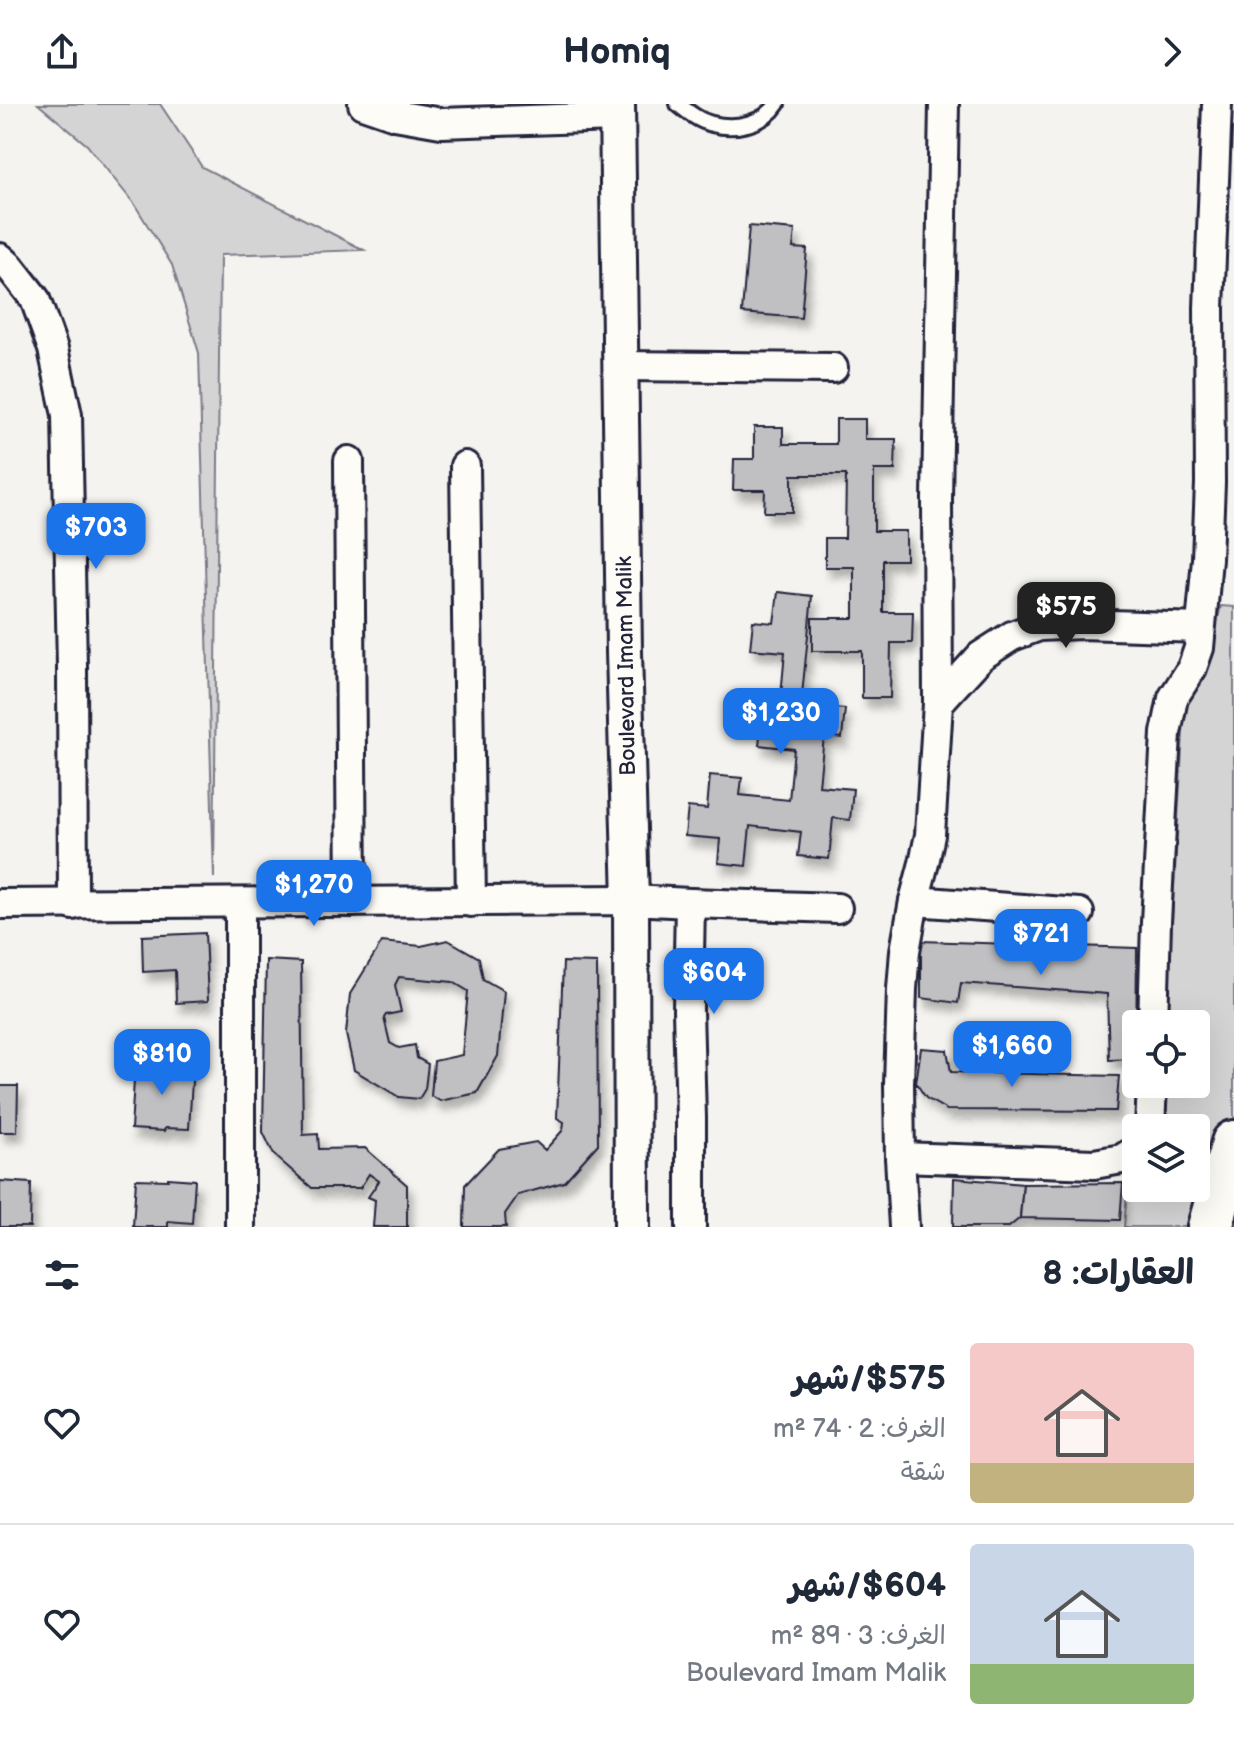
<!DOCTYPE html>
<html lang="ar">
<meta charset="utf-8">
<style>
body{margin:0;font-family:"Balsamiq Sans","Playpen Sans Arabic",sans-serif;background:#f6f6f7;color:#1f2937;direction:rtl;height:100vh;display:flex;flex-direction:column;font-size:30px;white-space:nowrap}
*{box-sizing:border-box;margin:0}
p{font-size:26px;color:#747a83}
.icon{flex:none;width:44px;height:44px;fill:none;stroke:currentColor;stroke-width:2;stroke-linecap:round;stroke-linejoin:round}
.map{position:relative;height:1123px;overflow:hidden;direction:ltr}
.side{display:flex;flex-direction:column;background:#fff;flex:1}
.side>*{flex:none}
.buttons{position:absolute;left:1122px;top:906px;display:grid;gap:16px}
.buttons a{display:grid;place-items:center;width:88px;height:88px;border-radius:8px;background:#fff;box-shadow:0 8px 32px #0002;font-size:40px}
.price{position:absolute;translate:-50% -68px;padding:0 18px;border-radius:16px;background:#1a73e8;color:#fff;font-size:26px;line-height:52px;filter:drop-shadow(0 2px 4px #0008)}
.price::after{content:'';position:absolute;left:50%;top:48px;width:24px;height:18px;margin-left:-12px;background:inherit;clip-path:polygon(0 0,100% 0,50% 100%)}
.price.current{background:#222;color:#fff}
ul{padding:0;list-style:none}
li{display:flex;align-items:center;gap:24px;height:200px;padding:0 40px}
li+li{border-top:2px solid #e0e1e3}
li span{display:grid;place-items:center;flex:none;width:224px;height:160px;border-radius:8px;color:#555}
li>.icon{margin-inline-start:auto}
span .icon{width:96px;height:96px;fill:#fffc;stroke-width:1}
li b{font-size:34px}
h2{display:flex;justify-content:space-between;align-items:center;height:96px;padding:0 40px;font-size:34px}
header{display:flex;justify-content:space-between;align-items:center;height:104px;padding:0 40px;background:#fff;font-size:36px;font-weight:700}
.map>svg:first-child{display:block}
.green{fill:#d5d4d5;stroke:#7c7b88;stroke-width:2}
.building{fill:#c0bfc2;stroke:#22223b;stroke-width:2;filter:url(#shadow)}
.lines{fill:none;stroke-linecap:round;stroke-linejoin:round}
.service-casing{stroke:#22223b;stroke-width:20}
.minor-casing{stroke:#22223b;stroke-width:34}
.tertiary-casing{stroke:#22223b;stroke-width:40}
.trunk-casing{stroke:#22223b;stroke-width:50}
.service{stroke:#fdfcf7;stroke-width:14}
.minor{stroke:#fdfcf7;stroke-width:28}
.tertiary{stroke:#fdfcf7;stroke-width:34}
.trunk{stroke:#fdfcf7;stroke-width:44}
.labels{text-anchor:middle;stroke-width:7;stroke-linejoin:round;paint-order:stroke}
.street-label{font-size:22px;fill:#22223b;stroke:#fdfcf7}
</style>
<header><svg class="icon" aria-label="forward" viewBox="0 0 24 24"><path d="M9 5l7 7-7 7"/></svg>Homiq<svg class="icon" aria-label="share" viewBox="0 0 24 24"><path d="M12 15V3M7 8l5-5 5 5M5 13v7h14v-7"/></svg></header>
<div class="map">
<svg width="1234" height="1123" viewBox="0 0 1234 1123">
<defs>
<filter id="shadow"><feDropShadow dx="5" dy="9" stdDeviation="4" flood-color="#0004"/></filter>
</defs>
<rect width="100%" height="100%" fill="#f4f3ef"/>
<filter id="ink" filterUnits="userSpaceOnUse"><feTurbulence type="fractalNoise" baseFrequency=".0125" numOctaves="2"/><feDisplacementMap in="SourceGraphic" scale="16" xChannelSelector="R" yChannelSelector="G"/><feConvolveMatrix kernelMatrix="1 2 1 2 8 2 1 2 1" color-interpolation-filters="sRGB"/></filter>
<g filter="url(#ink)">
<g class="green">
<path d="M38,0H160L202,63L364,146L220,151L214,774L199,249L172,161L135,101L87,41Z"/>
<path d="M1221,502L1234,503V1059L1215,1123H1124L1129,1066L1136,1060V1084H1196V1024H1160L1163,980H1196V920H1166L1185,595L1203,574Z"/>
</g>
<g class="building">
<path d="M749,122L795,126L793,144L807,145L801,214L742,209Z"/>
<path d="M836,315H865V335H896L895,366H874V427H906V456H883V508H913L912,539H891L890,594H862V547H812V514H854V463H825V434H845L846,371H792V408H764L765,386H733L734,355H754V323H783V340H836Z"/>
<path d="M778,488L812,492L801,601L845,605L842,634L824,632L819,682L853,685L850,716L833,714L829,755L798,752L801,728L750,722L746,762L718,759L720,735L685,732L688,703L707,705L710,671L742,674L740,691L789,696L794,645L759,641L762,612L779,614L785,548L750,545L753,517L774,519Z"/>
<path d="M205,829L208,897L176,899L175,866L143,868L142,832Z"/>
<path d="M448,836L479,854L483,875L504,887L498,952L477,989L440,997L431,992L434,957L462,951L468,887L453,878L399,873L395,881L401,908L386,911L384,914L390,939L399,944L415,941L417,954L428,960L425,985L419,995L399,993L354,966L346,930L350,890L382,838L421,842Z"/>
<path d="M921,837L1137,844L1136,955L1109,956L1107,890L961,879L958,899L921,894Z"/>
<path d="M266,856L301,858L303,1031L318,1030L319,1045L365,1044L407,1081V1123H373L375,1096L368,1093L379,1077L369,1070L360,1084H312L274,1051L263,1028Z"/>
<path d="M563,858L597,859L598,1040L564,1078L518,1091L505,1110L506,1123H464L465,1081L499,1045L536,1038L545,1046L563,1026L564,1018L557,1014Z"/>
<path d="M921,944L947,946L951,968L1119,972L1116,1007L947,1006L926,994L916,979Z"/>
<path d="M165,959L193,961L189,1025L165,1024L164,1027L131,1025L135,960L165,962Z"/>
<path d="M0,982H18L17,1028H0Z"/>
<path d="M168,1074L195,1076L192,1119L168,1117V1123H133L136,1075L168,1076Z"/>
<path d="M954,1074L1023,1080L1020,1114L1009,1123H953Z"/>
<path d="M0,1077L31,1079L30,1123H0Z"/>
<path d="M1123,1079L1120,1116L1020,1114L1023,1080Z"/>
</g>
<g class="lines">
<g class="service-casing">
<path id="service" d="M678,0C688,8 699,17 712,20C735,26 764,20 777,0"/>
</g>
<g class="minor-casing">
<g id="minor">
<path d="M363,0L395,11L441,19L616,13"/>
<path d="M0,154L10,163L35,195L53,245L67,311L72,563L73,801"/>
<path d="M621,262L833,264"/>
<path d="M349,357L352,798"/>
<path d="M465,362L471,798"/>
<path d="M938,599L981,552L1012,532L1039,522L1082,520L1200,524"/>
<path d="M914,797L1079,809"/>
<path d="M690,799L837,804"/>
<path d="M0,800L631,796L690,799L688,906L691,1014V1123"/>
<path d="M1153,920L1156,818L1166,629L1173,594L1192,564L1199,544L1207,455L1210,379L1209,204L1217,0"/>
<path d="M1150,1024L1152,980"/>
<path d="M900,1053L1094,1060L1122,1055L1136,1046"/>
<path d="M240,1123V799"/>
<path d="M904,1123L900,1053L899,980L902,885L905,847L914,797L924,759L930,731L938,599L937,395L944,0"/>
</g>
</g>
<g class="tertiary-casing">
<path id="tertiary" d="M617,0L624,548L631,796L632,1123"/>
</g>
<g class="trunk-casing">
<path id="trunk" d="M1210,1123L1234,1039"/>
</g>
<use href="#service" class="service"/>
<use href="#minor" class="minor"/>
<use href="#tertiary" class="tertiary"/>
<use href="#trunk" class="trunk"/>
</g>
</g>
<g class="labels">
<g class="street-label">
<text transform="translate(625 562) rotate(-91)" y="8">Boulevard Imam Malik</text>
</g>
</g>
</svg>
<div class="buttons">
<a><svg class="icon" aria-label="locate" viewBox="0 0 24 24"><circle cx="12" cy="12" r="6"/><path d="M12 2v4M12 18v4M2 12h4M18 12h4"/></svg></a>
<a><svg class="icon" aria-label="layers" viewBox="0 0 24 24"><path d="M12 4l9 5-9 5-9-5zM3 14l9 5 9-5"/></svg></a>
</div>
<b class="price" style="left:96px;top:467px">$703</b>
<b class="price current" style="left:1066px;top:546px">$575</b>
<b class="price" style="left:781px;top:652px">$1,230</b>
<b class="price" style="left:314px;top:824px">$1,270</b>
<b class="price" style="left:1041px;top:873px">$721</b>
<b class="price" style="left:714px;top:912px">$604</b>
<b class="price" style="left:1012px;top:985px">$1,660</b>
<b class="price" style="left:162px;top:993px">$810</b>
</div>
<section class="side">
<h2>العقارات: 8<svg class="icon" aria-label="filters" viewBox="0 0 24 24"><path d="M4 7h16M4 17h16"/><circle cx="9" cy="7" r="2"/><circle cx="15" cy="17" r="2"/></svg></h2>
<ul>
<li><span style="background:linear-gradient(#f6c9c9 75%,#c2b280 0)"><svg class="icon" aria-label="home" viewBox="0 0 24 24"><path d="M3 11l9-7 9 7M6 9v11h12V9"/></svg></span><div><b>$575/شهر</b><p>الغرف: 2 · 74 m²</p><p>شقة</p></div><svg class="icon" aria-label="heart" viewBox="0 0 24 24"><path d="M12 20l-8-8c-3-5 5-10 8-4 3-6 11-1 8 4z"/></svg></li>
<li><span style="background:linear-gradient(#c9d6e8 75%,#8fb573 0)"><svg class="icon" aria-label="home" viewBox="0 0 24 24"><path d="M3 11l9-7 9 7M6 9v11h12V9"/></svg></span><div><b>$604/شهر</b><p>الغرف: 3 · 89 m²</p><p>Boulevard Imam Malik</p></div><svg class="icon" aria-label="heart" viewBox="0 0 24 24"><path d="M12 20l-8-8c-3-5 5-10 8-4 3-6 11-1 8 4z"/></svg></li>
</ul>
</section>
